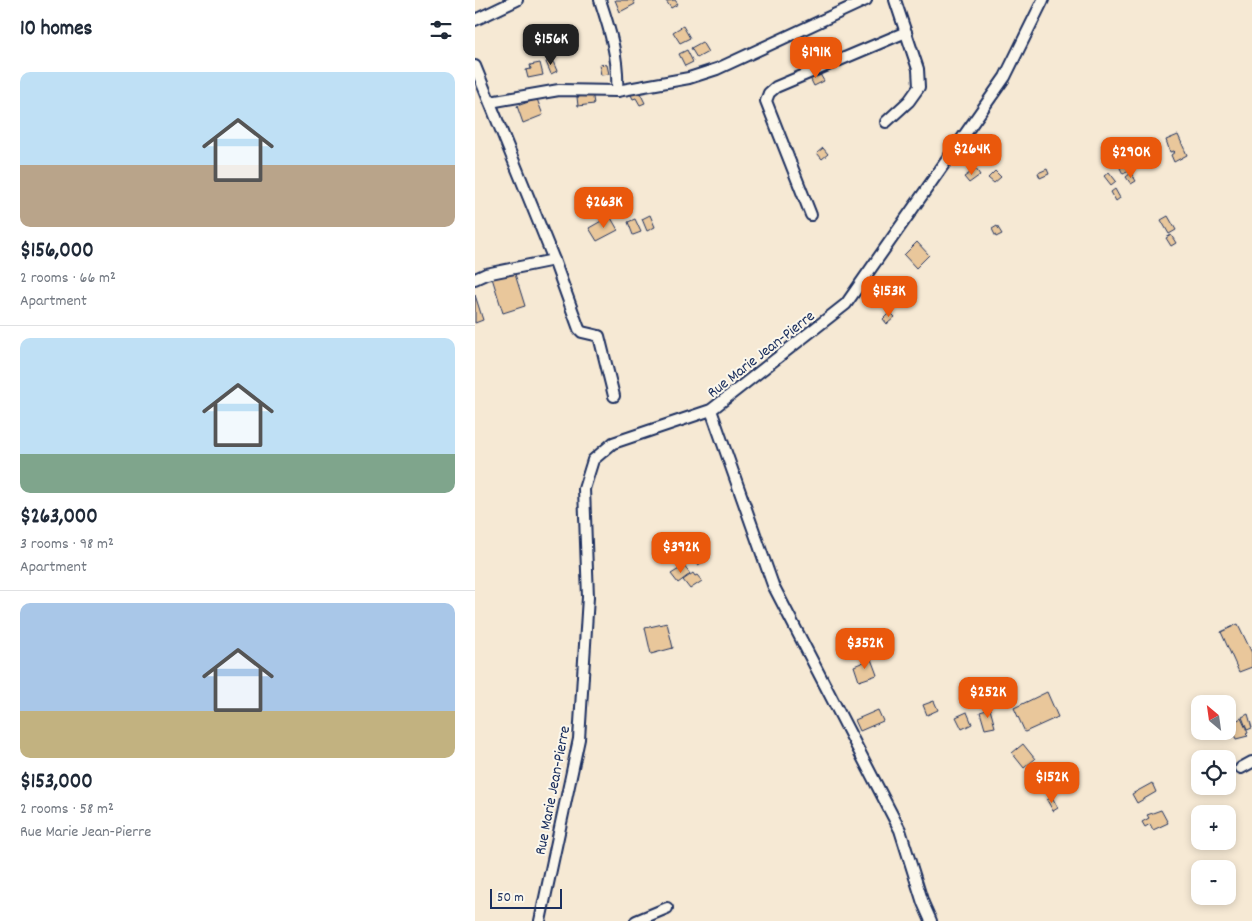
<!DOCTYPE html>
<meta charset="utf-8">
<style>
body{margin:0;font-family:Dekko,sans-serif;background:#f6f6f7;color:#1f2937;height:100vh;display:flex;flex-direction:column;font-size:19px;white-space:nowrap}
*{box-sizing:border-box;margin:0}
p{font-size:16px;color:#747a83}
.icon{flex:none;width:28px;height:28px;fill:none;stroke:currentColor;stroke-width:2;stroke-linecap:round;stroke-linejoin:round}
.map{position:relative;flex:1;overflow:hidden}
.side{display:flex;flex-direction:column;background:#fff;width:475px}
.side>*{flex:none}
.needle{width:32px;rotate:331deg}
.tools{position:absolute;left:716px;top:695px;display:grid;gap:10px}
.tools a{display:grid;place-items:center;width:45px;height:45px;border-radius:10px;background:#fff;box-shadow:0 2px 8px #0003;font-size:25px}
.scale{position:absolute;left:15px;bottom:12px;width:72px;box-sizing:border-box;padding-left:5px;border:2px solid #1b2f5e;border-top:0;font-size:14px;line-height:18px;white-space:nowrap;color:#1b2f5e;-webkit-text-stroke:4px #fbf7ec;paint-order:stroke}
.price{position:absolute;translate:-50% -42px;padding:0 11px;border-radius:10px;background:#ea580c;color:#fff;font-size:16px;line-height:32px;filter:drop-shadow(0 1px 2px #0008)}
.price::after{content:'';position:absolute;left:50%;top:30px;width:15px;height:11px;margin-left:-8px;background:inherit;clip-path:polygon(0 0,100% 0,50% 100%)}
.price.selected{background:#222;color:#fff}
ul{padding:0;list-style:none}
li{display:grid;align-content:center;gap:10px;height:265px;padding:0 20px}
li+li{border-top:1px solid #e0e1e3}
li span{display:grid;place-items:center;height:155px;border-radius:10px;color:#555}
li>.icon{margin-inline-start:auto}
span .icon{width:90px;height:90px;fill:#fffc;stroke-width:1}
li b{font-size:21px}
h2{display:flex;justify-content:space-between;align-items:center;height:60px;padding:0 20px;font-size:21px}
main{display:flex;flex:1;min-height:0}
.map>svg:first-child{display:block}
.building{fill:#e9c79b;stroke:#1b2f5e}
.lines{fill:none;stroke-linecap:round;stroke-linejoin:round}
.street-casing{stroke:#1b2f5e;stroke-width:14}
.street{stroke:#fbf7ec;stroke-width:10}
.labels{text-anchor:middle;stroke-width:4;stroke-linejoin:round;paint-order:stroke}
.street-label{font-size:16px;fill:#1b2f5e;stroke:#fbf7ec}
</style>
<main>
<section class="side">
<h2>10 homes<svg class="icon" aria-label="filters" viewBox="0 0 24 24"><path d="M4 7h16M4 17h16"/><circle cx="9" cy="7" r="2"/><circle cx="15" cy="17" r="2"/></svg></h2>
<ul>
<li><span style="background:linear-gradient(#bfe0f5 60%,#b9a48a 0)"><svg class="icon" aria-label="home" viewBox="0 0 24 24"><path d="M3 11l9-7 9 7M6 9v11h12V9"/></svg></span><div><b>$156,000</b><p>2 rooms · 66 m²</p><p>Apartment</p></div></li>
<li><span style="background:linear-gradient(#bfe0f5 75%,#7fa58c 0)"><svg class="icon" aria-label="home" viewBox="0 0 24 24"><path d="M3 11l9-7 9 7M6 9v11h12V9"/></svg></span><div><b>$263,000</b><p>3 rooms · 98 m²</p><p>Apartment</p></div></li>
<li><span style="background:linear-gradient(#a9c7e8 70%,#c2b280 0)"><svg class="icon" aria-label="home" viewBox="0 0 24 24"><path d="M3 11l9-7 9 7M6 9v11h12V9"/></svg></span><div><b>$153,000</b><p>2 rooms · 58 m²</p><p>Rue Marie Jean-Pierre</p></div></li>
</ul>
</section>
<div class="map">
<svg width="777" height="921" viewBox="0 0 777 921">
<rect width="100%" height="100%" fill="#f6e9d4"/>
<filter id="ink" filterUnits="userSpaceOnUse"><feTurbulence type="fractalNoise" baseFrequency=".02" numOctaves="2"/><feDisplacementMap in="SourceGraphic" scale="10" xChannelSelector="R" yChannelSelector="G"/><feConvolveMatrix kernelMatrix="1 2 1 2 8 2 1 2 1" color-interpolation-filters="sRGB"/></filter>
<g filter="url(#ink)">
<g class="building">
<path d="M140,0H158L160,4L145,12Z"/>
<path d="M200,0L203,4L196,8L191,1Z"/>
<path d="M208,26L215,38L205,43L198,32Z"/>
<path d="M227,42L233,52L222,58L216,48Z"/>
<path d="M212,50L218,62L210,66L204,54Z"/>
<path d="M77,59L82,71L76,74L71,62Z"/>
<path d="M65,63L68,75L53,78L51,70L56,69L55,65Z"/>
<path d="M124,64L132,65L134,74L126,75Z"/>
<path d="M343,71L349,81L339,86L334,76Z"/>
<path d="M163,89L170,103L165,105L161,98L158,99L155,93Z"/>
<path d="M117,91L119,104L103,106L102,97L111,96L110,92Z"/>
<path d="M62,99L68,115L48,123L42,106Z"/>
<path d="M703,135L712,155L699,162L696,155L700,152L699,151L695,152L691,140Z"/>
<path d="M348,148L353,154L347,159L342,153Z"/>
<path d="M652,158L658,169L648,174L645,168L647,166L645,162Z"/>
<path d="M501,169L505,175L494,183L489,177Z"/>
<path d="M572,169L574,174L565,178L563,173Z"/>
<path d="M520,171L526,177L519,183L513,178Z"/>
<path d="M634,172L641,181L636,185L629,176Z"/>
<path d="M656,173L661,181L656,184L651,177Z"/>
<path d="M640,189L645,198L641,201L636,192Z"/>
<path d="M175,215L180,227L172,231L167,219Z"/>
<path d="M135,216L143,230L122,241L114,228Z"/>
<path d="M693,216L701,230L694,234L686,220Z"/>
<path d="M160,219L166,232L158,235L153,222Z"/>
<path d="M522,226L527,234L521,237L517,229Z"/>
<path d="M696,235L701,243L696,246L691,238Z"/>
<path d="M442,242L454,255L441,268L429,255Z"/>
<path d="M39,271L50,306L28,313L17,278Z"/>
<path d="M0,295L8,320L0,323Z"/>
<path d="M415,312L420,317L412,324L408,319Z"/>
<path d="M231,549L235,554L232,557L233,559L223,565L217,556Z"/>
<path d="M209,566L215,574L203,583L196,574Z"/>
<path d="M218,573L220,576L222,575L227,581L215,589L208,580Z"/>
<path d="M192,623L198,648L176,654L170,628Z"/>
<path d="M763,624L777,653V667L764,672L746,632Z"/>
<path d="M396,659L402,675L384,681L379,666Z"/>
<path d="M572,692L583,717L550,732L539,708Z"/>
<path d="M459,701L463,710L452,715L448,705Z"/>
<path d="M515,709L520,727L510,729L505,712Z"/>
<path d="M403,710L408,721L385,731L380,720Z"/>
<path d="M492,712L497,724L487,729L481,717Z"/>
<path d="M773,714L777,728L772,730L767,717Z"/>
<path d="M766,718L773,733L771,734L773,736L761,739L756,728L758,727L756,724Z"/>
<path d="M548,744L560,759L549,768L537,753Z"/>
<path d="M677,783L681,792L662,803L657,794Z"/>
<path d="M577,797L583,808L578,811L572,800Z"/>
<path d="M686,810L693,823L678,830L675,824L670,827L667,822L674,818L672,815Z"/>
</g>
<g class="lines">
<g class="street-casing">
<g id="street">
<path d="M125,0C135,30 144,59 142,91"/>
<path d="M0,20L42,0"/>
<path d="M0,66L79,260L104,329L107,332L124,336L139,396"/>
<path d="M15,102L84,90L142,91L214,78L242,69L391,0"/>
<path d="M411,122L434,101L444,87L443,69L420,0"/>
<path d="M336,215L291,101L294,93L301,87L431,32"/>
<path d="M0,279L11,274L79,260"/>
<path d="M236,410L298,585L425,830L448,903L456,921"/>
<path d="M766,768L777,762"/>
<path d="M65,921L104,739L113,597L109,489L118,460L138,443L236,410L371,304L530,77L568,0"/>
<path d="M161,921L192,908"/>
</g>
</g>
<use href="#street" class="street"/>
</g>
</g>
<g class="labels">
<g class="street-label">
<text transform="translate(285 353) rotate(-38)" y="6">Rue Marie Jean-Pierre</text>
<text transform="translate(76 790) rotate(-79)" y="6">Rue Marie Jean-Pierre</text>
</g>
</g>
</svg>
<div class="tools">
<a><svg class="needle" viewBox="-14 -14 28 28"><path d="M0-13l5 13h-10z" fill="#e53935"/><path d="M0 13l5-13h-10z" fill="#747a83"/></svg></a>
<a><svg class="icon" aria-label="locate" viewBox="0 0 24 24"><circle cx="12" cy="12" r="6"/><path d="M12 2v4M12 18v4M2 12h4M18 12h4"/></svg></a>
<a>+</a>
<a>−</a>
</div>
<div class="scale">50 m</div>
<b class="price selected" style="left:76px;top:66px">$156K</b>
<b class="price" style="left:341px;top:79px">$191K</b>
<b class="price" style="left:497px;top:176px">$264K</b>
<b class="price" style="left:656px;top:179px">$290K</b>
<b class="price" style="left:129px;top:229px">$263K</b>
<b class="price" style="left:414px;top:318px">$153K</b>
<b class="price" style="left:206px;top:574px">$392K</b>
<b class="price" style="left:390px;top:670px">$352K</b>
<b class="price" style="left:513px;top:719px">$252K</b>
<b class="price" style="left:577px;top:804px">$152K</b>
</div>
</main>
